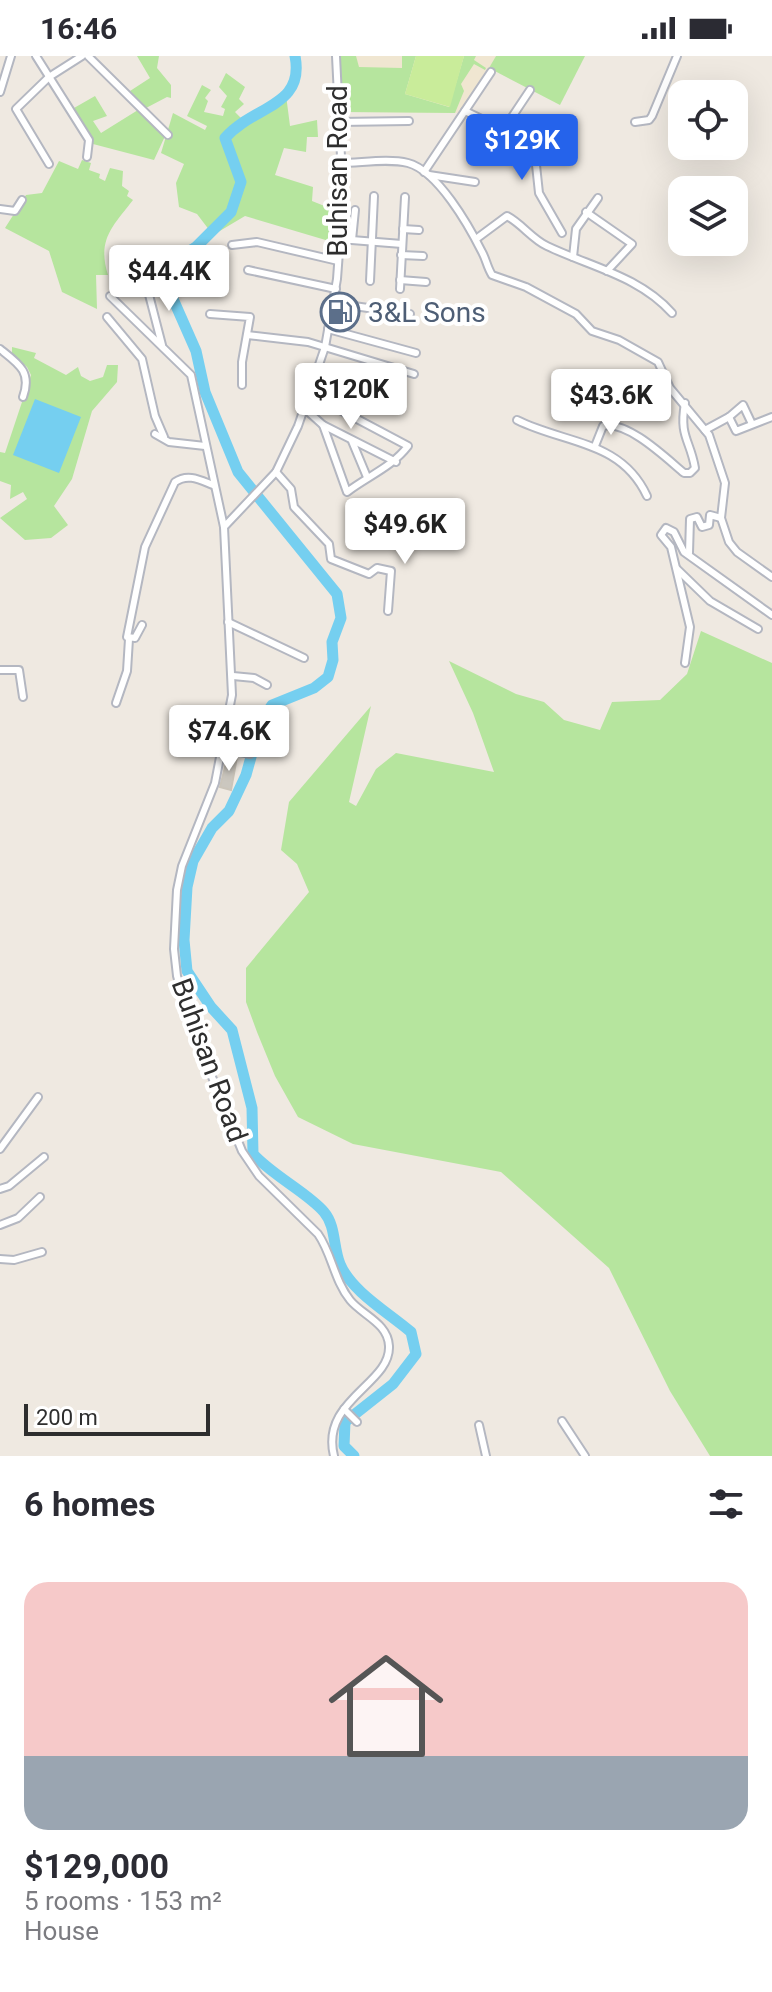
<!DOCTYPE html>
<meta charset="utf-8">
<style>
body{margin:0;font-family:Roboto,sans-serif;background:#f7f7f7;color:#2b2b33;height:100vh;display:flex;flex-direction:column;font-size:30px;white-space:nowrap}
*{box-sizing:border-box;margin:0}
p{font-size:26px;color:#7c7c81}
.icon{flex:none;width:44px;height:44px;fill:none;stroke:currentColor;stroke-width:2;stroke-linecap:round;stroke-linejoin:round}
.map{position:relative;height:1400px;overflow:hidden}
.side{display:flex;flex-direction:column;background:#fff;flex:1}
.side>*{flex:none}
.buttons{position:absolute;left:668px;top:24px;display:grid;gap:16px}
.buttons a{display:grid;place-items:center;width:80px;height:80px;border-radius:16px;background:#fff;box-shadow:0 8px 32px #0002;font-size:40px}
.scale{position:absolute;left:24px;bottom:20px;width:186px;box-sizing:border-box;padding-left:8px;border:4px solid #2e2e2e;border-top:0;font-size:22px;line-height:28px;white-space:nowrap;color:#2e2e2e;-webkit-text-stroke:6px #fff;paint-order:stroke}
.price{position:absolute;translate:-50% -68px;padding:0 18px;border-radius:8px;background:#fff;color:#222;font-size:26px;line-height:52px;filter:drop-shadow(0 2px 4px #0008)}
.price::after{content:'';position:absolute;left:50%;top:48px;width:24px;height:18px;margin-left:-12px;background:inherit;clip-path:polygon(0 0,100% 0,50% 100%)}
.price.active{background:#2563eb;color:#fff}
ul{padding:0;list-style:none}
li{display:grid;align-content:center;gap:16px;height:424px;padding:0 24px}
li span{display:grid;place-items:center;height:248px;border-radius:24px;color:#555}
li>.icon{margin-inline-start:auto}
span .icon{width:144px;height:144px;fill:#fffc;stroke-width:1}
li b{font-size:34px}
h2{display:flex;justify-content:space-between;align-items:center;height:96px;padding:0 24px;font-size:34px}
.status{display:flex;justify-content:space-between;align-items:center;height:56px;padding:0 40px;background:#fff;direction:ltr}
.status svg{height:22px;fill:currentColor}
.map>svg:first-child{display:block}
.education{fill:#f0e6d1}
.green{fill:#b6e59e}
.pitch{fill:#c9ec9a}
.water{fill:#75cff0}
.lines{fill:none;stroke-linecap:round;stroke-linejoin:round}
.river{stroke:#75cff0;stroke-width:11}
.building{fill:#cbc7bf;stroke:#cbc5ba;stroke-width:2}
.minor-casing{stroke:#b4b7c1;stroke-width:10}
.minor{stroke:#fff;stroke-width:6}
.labels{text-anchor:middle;stroke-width:8;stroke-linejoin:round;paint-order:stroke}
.street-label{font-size:28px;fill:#2e2e2e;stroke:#fff}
.service-label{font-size:28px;fill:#4e5e75;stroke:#fff;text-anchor:start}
</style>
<div class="status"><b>16:46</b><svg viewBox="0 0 49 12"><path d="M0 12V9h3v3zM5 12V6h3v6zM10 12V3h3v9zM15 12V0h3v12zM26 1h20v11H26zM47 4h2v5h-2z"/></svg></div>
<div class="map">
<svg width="772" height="1400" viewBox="0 0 772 1400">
<rect width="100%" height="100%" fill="#efe9e1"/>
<path class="education" d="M339,0H496L463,57L343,56Z"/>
<g class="green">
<path d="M137,0H159L157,12L171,29V42L167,41L146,52L130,35L150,22Z"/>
<path d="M339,0H356L359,11L402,12V0H416L405,38L449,51L464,0H476L474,4L486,12L485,14L474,8L461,28L464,35L455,57L343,56Z"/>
<path d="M496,0H585L560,49L489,12Z"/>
<path d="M226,17L245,31L239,43L244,48L235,56L241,62L245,60L244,64L286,39L290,70L317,64L318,81H307L306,96L284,92L275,119L313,131L312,145L342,157L339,188L245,160L213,179L197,158L179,151L176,127L184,108L161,97L173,57L205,74L207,70L187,60L202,29L211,34L205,42L208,45L204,56L223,60L225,53L221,51L227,40L219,31Z"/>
<path d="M95,40L107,60L93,65L101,77L138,54L166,78L154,104L93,88L74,52Z"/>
<path d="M82,104L91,107L89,114L100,118L99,122L105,125L110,112L123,115L122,130L129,135L127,140L133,144C112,171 97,184 108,219H96L97,253L62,236L49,195L5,172L26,139L42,137L59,105L78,113Z"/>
<path d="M12,291L36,297L34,302L66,319L78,311L81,320L90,325L103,321L107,309H118L117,326L92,355L72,423L54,450L68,469L51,482L25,484L0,462L27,443L23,436L10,443L11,429L0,425V396L5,397L31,319L27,311L12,298Z"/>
<path d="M701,575L772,607V1400H710L670,1335L609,1212L501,1116L353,1088L298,1061L275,1020L257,976L246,946V912L309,836L297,808L281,794L289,746L371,650L349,746L356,750L376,713L396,697L494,716L473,657L449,605L516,638L544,646L564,664L600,674L612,646L660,644L687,618Z"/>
</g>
<path class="pitch" d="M416,0H464L450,51L405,38Z"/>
<path class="water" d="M35,343L81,361L59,417L13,399Z"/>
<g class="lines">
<path class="river" d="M295,0C305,51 254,49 225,82L241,126L231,156L196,191L167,209L162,218L196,295L205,336L238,416L337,538L341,562L332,586L333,604L328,621L314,632L272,649L261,665L246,719L229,755L212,772L193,805L187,831L184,884L187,915L211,951L232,974L252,1052L253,1098C273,1120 308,1137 324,1156C336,1170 333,1191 340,1208C351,1235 389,1257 411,1276L416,1298L393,1328L345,1366L344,1390L354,1400"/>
</g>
<path class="building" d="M228,699L237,701L231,734L220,731Z"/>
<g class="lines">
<g class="minor-casing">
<g id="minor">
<path d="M36,0L89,84L87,101"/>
<path d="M88,0L168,79"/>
<path d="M0,36L11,0"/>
<path d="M465,55L496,70L508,67L530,34"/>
<path d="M514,60L536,109L539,137L562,177"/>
<path d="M339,66L409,65"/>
<path d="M635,66L649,64L652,60L677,0"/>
<path d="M340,107C361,107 388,102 408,107C438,115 469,170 482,196C486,203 487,211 492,219L526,231L576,258L592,275L619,284L658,306L670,332L709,379L725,427L721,462L729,486L737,496L772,521"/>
<path d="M49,108L16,53L49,21L82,0"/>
<path d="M424,116L491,16"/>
<path d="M429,119L475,126"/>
<path d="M0,153L15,155L22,144"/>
<path d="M586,156L632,188L607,215"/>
<path d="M403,173L419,174"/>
<path d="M339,183L402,188"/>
<path d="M476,183L507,160C522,168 532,183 547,190C591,211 639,220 672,257"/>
<path d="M352,184L355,154"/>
<path d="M232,189L257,186L338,205"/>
<path d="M401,199L423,200"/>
<path d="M573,201L576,173L598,142"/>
<path d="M248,214L336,233"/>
<path d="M400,224L426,226"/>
<path d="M370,225L374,140"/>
<path d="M147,231L162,289"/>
<path d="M400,233L405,141"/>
<path d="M110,240L191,319L224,471L232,639L215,727L182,810L177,834L174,893L177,920L193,974L242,1095L259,1120L318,1178C332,1198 334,1224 350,1244C362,1259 388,1267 389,1290C391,1328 320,1344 334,1400"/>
<path d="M333,247L410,258"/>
<path d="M210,258L250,261L242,306V329"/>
<path d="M107,261L142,303L155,360L164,381"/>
<path d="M328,273L416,297"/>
<path d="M247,279L308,286L414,318"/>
<path d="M0,293C19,308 32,316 23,341"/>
<path d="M319,312L400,345"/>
<path d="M310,338L408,390C392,411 368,420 347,436L323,369"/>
<path d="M304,352L323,369L396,406"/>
<path d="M729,361L736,375L772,361"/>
<path d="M517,364C565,388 621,384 647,440"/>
<path d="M705,374L729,361L743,349L752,368"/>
<path d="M155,378L169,386L205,390"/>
<path d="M352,385L367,421"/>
<path d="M595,390L603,370C627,364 666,402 684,417H690L695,412C690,383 679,381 685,347"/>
<path d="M276,416L291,433L294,451L329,488L331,503L369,518L377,512L391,515L388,555"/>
<path d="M224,471L276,416L298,370L325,291L337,223L343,141L336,0"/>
<path d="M689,497L690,463L697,461L702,471L709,469L710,459L721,462"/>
<path d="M677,513L710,545L758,573"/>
<path d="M228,566L304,602"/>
<path d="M142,569L135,582L127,581L145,491L175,426C188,417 200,424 213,429"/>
<path d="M685,607L690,571L671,491L661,479L666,472L674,476L684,496L772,559"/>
<path d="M0,614H19L23,641"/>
<path d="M233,620L254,622L267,629"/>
<path d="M116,647L127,615L129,583"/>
<path d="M223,692L250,698"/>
<path d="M0,1093L38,1041"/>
<path d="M0,1133L9,1130L44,1101"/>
<path d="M0,1169L18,1162L40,1141"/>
<path d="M0,1203L14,1204L42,1196"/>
<path d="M344,1353L357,1366"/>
<path d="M562,1365L585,1400"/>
<path d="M479,1369L486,1400"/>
</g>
</g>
<use href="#minor" class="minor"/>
</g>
<defs>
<g id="fuel-ring" transform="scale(2)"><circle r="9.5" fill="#fff" stroke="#5c6f8a" stroke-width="1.5"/><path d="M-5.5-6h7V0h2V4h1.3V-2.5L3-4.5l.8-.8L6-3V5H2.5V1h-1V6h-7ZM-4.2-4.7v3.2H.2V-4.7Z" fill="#5c6f8a"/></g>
</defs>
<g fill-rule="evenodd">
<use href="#fuel-ring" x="340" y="256"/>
</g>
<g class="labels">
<g class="street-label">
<text transform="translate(337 115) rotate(-90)" y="10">Buhisan Road</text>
<text transform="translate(210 1004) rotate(70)" y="10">Buhisan Road</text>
</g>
<g class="service-label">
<text x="368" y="266">3&amp;L Sons</text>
</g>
</g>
</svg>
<div class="buttons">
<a><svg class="icon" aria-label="locate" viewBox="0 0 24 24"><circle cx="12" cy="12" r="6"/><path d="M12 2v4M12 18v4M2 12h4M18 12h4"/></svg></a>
<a><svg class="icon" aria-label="layers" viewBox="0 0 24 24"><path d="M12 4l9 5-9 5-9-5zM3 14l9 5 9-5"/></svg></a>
</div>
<div class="scale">200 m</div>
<b class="price active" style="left:522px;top:126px">$129K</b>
<b class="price" style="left:169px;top:257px">$44.4K</b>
<b class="price" style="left:351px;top:375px">$120K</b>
<b class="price" style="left:611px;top:381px">$43.6K</b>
<b class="price" style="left:405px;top:510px">$49.6K</b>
<b class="price" style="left:229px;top:717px">$74.6K</b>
</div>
<section class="side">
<h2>6 homes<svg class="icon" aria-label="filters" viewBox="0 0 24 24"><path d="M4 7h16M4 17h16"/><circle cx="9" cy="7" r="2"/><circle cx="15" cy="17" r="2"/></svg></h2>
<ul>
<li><span style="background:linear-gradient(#f6c9c9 70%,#9aa5b1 0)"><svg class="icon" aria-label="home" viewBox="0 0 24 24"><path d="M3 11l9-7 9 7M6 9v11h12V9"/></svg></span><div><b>$129,000</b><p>5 rooms · 153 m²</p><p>House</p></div></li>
</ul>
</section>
